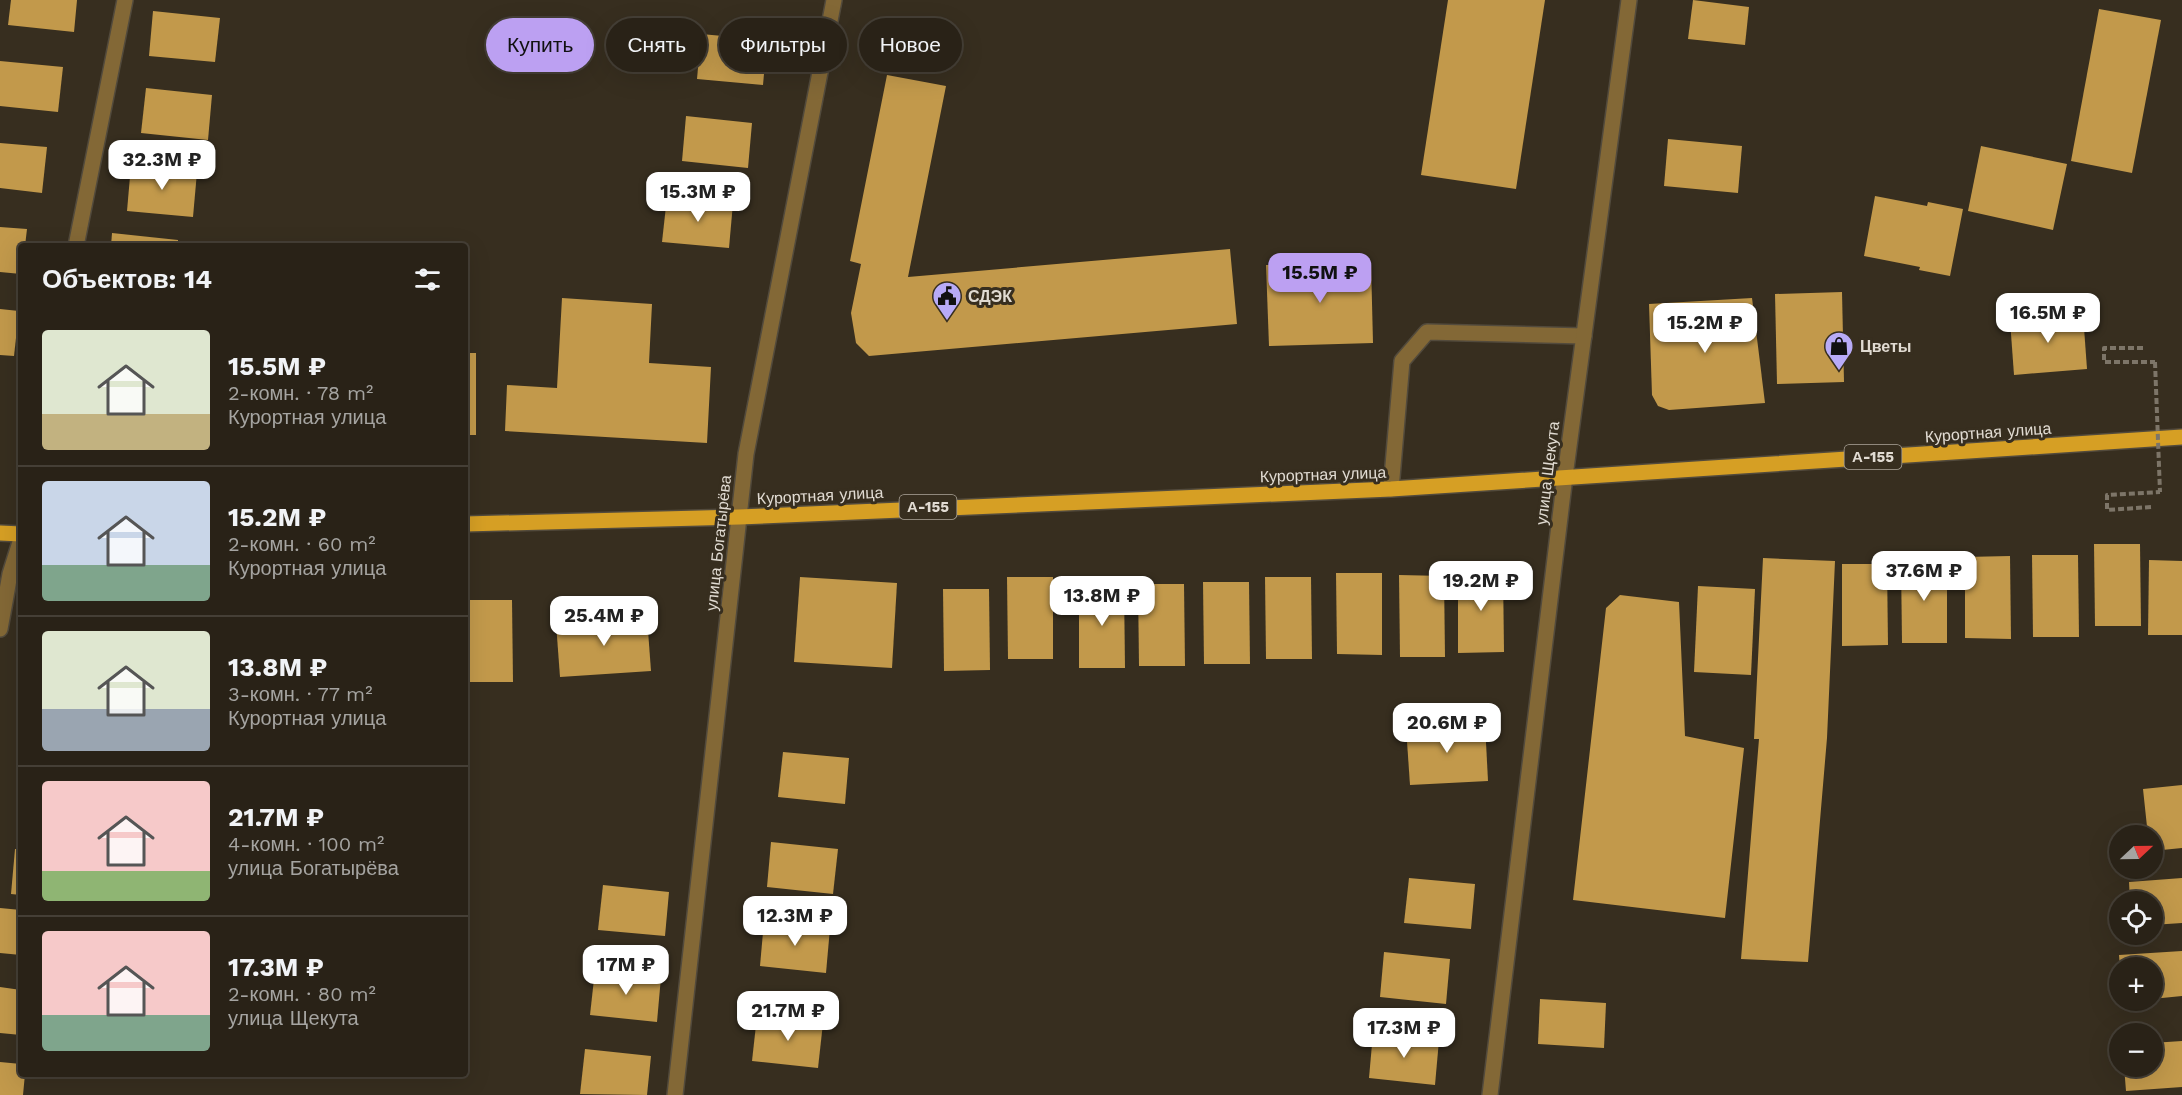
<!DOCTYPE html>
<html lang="ru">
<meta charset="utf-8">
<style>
body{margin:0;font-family:"Work Sans",sans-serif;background:#312a20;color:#f1f3f6;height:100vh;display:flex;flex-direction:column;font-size:22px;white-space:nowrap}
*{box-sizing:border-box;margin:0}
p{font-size:20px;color:#a5a4a1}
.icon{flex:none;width:33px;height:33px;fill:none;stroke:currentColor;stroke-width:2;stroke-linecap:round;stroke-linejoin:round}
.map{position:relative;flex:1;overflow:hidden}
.panel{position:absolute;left:18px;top:243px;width:450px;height:834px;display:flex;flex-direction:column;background:#292217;border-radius:6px;box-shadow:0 6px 24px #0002,0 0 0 2px #453f36}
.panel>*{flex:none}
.hud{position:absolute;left:486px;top:18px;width:570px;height:54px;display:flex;gap:12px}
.needle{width:39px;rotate:68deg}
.buttons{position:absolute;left:2109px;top:825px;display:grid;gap:12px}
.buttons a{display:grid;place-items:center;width:54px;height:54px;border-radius:50%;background:#292217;box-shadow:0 6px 24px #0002,0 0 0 2px #453f36;font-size:30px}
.price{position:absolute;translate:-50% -51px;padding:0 14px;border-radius:12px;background:#fff;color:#222;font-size:20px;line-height:39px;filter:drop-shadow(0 2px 3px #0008)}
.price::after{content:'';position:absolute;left:50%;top:36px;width:18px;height:14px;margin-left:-9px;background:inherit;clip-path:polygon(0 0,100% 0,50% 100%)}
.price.selected{background:#bca0f2;color:#111}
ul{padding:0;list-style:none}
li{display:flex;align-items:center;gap:18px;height:150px;padding:0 24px}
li+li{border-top:2px solid #453f36}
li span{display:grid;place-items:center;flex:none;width:168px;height:120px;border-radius:6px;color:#555}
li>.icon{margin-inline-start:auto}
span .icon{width:72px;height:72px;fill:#fffc;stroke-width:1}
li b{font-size:26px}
h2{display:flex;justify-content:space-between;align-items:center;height:72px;padding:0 24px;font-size:26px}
.pill{padding:0 21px;border-radius:27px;background:#292217;box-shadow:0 6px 24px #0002,0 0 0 2px #453f36;font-size:21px;line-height:54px}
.pill.selected{background:#bca0f2;color:#111}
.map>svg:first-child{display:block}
.building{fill:#c2994b}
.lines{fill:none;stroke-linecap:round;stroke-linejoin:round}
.minor-casing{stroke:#524a3c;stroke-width:18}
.major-casing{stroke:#524a3c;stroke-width:18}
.path{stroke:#7d7568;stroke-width:4;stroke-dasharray:6 3;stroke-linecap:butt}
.minor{stroke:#836836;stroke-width:15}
.major{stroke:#d69f24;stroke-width:15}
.path-bridge{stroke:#7d7568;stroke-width:4;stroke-dasharray:6 3;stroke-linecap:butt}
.labels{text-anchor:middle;stroke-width:6;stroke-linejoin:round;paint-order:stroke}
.shield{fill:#372e1f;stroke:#aea79c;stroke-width:1.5}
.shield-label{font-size:15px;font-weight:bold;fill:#e1dbd2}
.poi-label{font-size:16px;font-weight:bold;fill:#e1dbd2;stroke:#372e1f;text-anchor:start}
.street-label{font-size:16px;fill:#e1dbd2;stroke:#372e1f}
</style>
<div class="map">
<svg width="2182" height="1095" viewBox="0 0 2182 1095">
<rect width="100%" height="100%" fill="#372e1f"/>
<g class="building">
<path d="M11,0H77L74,32L8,25Z"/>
<path d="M1448,0H1545L1516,189L1421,175Z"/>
<path d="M1693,0L1749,7L1745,45L1688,39Z"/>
<path d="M2099,9L2161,20L2132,173L2071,161Z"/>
<path d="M153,11L220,18L215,62L149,56Z"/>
<path d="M701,34L767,40L763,85L697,79Z"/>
<path d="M0,61L63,67L58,112L0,106Z"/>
<path d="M887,75L946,86L908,277L1230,249L1237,324L869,356L856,343L851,313L861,264L850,261Z"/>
<path d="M146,88L212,95L208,140L141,133Z"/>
<path d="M686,116L752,123L748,168L682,161Z"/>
<path d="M1668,139L1742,146L1738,193L1664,186Z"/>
<path d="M0,143L47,147L42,193L0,188Z"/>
<path d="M1981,146L2067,164L2053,230L1968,211Z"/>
<path d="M131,165L197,172L193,217L127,211Z"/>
<path d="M1875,196L1927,206L1928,202L1963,209L1950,276L1919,270L1920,267L1864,256Z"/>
<path d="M667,197L733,203L729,248L662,242Z"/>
<path d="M0,227L27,229L25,246H21V274L0,272Z"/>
<path d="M112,233L178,240V246H111Z"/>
<path d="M1371,263L1373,343L1269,346L1266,265Z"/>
<path d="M1842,292L1844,382L1777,384L1775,294Z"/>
<path d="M562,298L652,304L649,363L711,367L707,443L505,431L507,385L557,388Z"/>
<path d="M1752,298L1765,403L1669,410L1658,406L1652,395L1649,304Z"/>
<path d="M0,309L19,311L14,356L0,355Z"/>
<path d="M2083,314L2087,369L2014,375L2010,320Z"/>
<rect x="465" y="353" width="11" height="82"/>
<path d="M2094,544H2140L2141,626H2095Z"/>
<path d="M2032,555H2078L2079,637H2033Z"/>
<path d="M2010,556L2011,639L1965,638V557Z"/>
<path d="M1763,558L1835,561L1827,738L1808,962L1741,959L1759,739H1754Z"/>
<path d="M2149,560L2182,561V635H2148Z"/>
<path d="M1901,561H1947V643H1902Z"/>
<path d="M1842,564H1887L1888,645L1842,646Z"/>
<path d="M1458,571H1503L1504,652L1458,653Z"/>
<path d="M1336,573H1382V655L1337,654Z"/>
<path d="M1399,575L1444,576L1445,657H1400Z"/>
<path d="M800,577L897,583L892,668L794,662Z"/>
<path d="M1007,577H1053V659H1008Z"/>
<path d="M1265,577H1311L1312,659H1266Z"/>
<path d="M1203,582H1249L1250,664H1204Z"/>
<path d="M1138,584H1184L1185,666H1139Z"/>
<path d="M1124,586L1125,668H1079V587Z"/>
<path d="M1698,586L1755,589L1751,675L1694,672Z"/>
<path d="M943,589H989L990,670L944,671Z"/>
<path d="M1620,595L1679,602L1685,736L1744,748L1725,918L1573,900L1606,608Z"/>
<path d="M466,600H512L513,682H467Z"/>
<path d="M647,617L651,671L560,677L556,623Z"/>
<path d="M1485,723L1488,781L1410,785L1406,727Z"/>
<path d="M783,752L849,758L845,804L778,797Z"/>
<path d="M2182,785V848L2152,851V836H2148L2143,789Z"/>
<path d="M771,842L838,849L833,894L767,887Z"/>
<path d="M15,849H21V895L11,894Z"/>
<path d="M1409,878L1475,884L1471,929L1404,923Z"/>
<path d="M2182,878V923L2152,925V902H2130L2129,882Z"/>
<path d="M603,885L669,892L665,936L598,930Z"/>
<path d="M0,908L21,910V955L0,953Z"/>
<path d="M764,921L830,928L826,973L760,966Z"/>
<path d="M2182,951V996L2152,999V968H2120L2119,955Z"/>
<path d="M1384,952L1450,959L1446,1004L1380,997Z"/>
<path d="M595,970L661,977L657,1022L590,1015Z"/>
<path d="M0,987L21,990V1035L0,1033Z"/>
<path d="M1540,999L1606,1003L1604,1048L1538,1044Z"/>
<path d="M757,1016L823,1023L818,1068L752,1061Z"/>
<path d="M1373,1033L1439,1040L1435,1085L1369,1078Z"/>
<path d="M2182,1041V1087L2126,1091L2124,1066H2152V1043Z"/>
<path d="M585,1049L651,1056L647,1095L580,1094Z"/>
<path d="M0,1062L21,1064V1074H25L23,1095H0Z"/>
</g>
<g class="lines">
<g class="minor-casing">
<g id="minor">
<path d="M76,246L125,0"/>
<path d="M1391,489L1402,361L1427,332L1584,336"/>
<path d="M0,629L10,574L21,539"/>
<path d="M675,1095L746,454L834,0"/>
<path d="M1490,1095L1565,476L1629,0"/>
</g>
</g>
<g class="major-casing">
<g id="major">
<path d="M465,524L739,517L1391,489L2182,437"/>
<path d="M0,533L21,534"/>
</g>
</g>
<g class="path">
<path d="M2143,348H2104V362H2155"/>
<path d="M2151,507L2107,510V495L2160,492"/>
</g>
<use href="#minor" class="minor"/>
<use href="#major" class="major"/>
<path class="path-bridge" d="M2155,362L2160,492"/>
</g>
<defs>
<g id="civic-pin" transform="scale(1.5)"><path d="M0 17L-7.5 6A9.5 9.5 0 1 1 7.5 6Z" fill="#b8abf7" stroke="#372e1f"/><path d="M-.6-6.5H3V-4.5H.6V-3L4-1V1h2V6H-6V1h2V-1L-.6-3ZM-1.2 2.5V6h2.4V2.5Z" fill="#111"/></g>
<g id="shop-pin" transform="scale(1.5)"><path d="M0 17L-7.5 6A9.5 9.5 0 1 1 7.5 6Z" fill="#b8abf7" stroke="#372e1f"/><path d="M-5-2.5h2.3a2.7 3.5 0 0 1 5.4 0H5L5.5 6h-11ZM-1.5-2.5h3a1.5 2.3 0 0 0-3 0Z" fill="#111"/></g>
</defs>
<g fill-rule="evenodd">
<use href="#civic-pin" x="947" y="296"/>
<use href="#shop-pin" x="1839" y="346"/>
</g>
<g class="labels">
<g class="shield">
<rect x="1844.5" y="445" width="57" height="24" rx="4.5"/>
<rect x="899.5" y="495" width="57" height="24" rx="4.5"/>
</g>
<g class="shield-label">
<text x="1873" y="462">А-155</text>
<text x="928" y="512">А-155</text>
</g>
<g class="poi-label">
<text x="968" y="302">СДЭК</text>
<text x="1860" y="352">Цветы</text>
</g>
<g class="street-label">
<text transform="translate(1988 432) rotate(-4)" y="6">Курортная улица</text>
<text transform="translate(1547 473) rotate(-83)" y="6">улица Щекута</text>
<text transform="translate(1323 474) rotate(-2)" y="6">Курортная улица</text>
<text transform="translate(820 495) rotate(-3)" y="6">Курортная улица</text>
<text transform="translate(718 543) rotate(-84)" y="6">улица Богатырёва</text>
</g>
</g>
</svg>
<div class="buttons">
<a><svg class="needle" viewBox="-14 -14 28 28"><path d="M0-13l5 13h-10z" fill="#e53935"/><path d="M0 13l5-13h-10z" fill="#a5a4a1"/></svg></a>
<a><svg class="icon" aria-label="locate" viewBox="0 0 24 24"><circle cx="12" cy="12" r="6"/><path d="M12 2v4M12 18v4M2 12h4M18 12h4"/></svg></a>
<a>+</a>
<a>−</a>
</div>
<b class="price" style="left:162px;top:191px">32.3M ₽</b>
<b class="price" style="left:698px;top:223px">15.3M ₽</b>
<b class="price selected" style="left:1320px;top:304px">15.5M ₽</b>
<b class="price" style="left:2048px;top:344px">16.5M ₽</b>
<b class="price" style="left:1705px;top:354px">15.2M ₽</b>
<b class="price" style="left:1924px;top:602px">37.6M ₽</b>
<b class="price" style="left:1481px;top:612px">19.2M ₽</b>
<b class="price" style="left:1102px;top:627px">13.8M ₽</b>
<b class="price" style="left:604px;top:647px">25.4M ₽</b>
<b class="price" style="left:1447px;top:754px">20.6M ₽</b>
<b class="price" style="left:795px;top:947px">12.3M ₽</b>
<b class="price" style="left:626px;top:996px">17M ₽</b>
<b class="price" style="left:788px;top:1042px">21.7M ₽</b>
<b class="price" style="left:1404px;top:1059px">17.3M ₽</b>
<div class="hud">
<a class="pill selected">Купить</a>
<a class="pill">Снять</a>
<a class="pill">Фильтры</a>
<a class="pill">Новое</a>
</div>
<section class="panel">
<h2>Объектов: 14<svg class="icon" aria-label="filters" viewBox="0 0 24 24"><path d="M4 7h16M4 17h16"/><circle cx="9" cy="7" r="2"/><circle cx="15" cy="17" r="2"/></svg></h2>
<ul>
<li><span style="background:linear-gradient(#dfe7d0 70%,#c2b280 0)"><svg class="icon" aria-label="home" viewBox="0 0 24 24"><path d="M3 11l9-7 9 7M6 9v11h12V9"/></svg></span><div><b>15.5M ₽</b><p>2-комн. · 78 m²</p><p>Курортная улица</p></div></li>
<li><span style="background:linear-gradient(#c9d6e8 70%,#7fa58c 0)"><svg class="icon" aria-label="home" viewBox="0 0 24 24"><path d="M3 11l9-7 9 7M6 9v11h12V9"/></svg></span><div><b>15.2M ₽</b><p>2-комн. · 60 m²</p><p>Курортная улица</p></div></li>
<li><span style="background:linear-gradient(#dfe7d0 65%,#9aa5b1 0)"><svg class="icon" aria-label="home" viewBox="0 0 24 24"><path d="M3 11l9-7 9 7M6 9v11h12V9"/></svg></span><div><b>13.8M ₽</b><p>3-комн. · 77 m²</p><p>Курортная улица</p></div></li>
<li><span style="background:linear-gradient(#f6c9c9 75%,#8fb573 0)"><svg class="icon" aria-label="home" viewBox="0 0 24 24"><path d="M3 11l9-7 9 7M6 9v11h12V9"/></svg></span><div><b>21.7M ₽</b><p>4-комн. · 100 m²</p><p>улица Богатырёва</p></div></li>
<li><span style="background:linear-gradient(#f6c9c9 70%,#7fa58c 0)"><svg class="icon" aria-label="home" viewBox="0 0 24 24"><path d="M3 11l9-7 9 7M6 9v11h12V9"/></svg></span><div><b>17.3M ₽</b><p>2-комн. · 80 m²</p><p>улица Щекута</p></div></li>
</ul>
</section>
</div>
